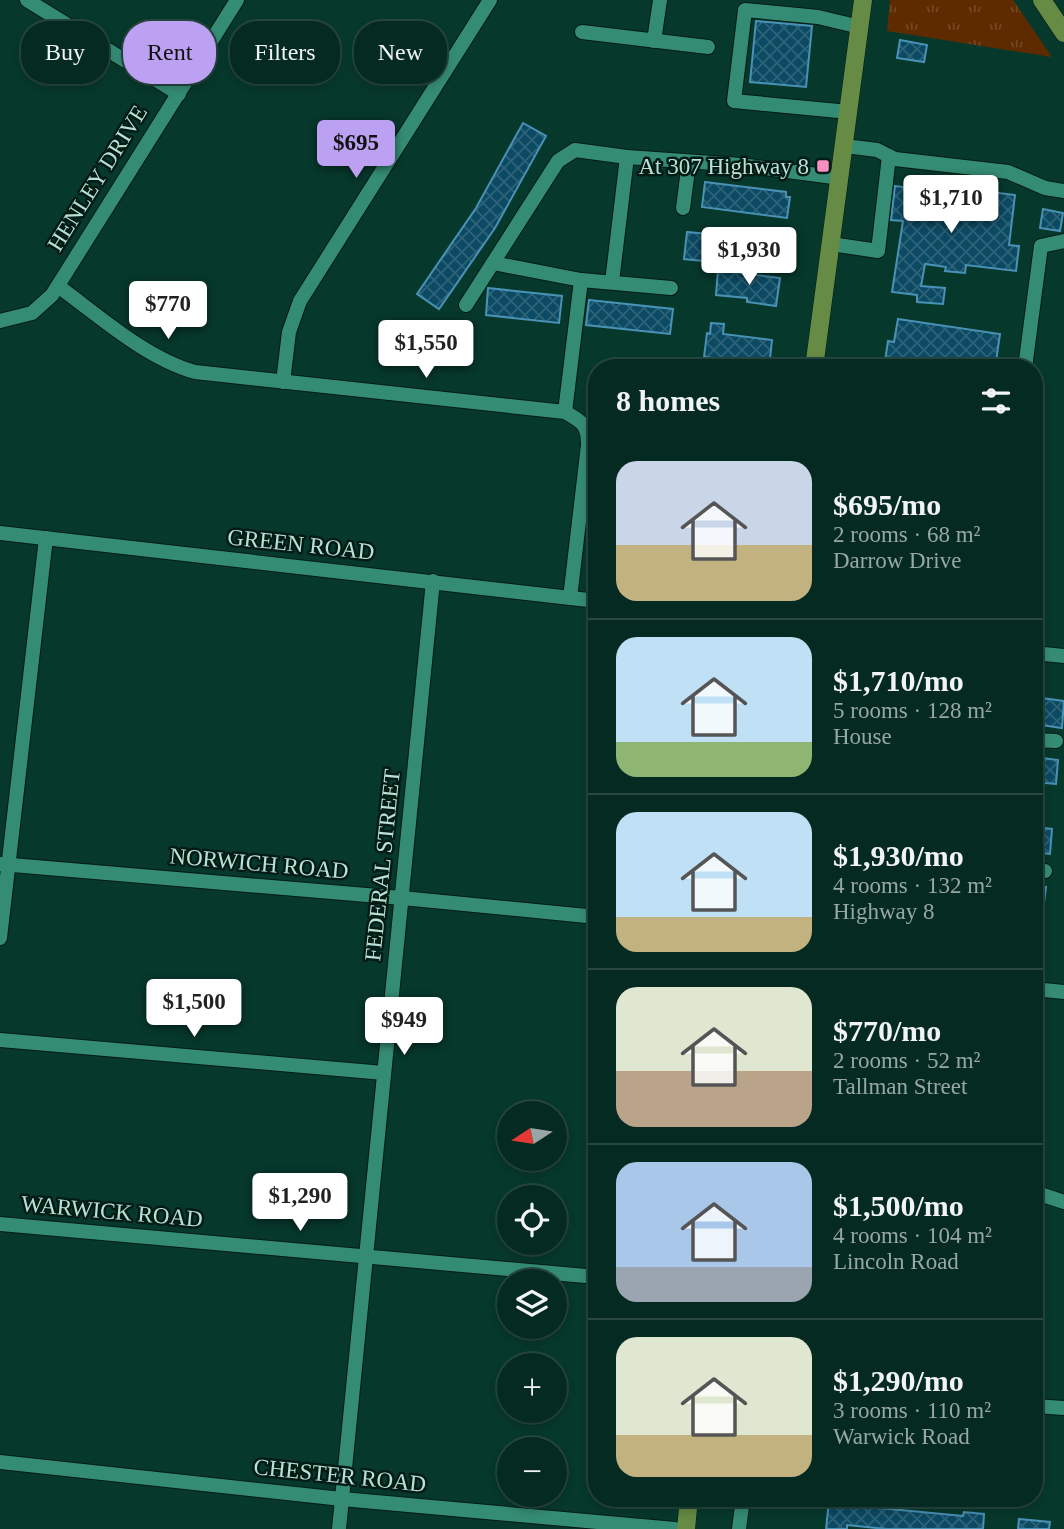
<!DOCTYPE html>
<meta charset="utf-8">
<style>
body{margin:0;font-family:"Times New Roman",serif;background:#13362e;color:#f1f3f6;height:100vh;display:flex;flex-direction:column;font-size:26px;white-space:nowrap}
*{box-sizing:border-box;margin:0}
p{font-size:23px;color:#97a7a5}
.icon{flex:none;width:38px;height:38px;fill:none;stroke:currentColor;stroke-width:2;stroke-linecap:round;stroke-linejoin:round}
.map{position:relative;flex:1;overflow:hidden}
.drawer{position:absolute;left:588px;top:359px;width:455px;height:1148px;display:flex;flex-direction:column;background:#052a21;border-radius:28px;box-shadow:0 4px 10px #0003,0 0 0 2px #26463f}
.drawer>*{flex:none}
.guide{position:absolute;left:21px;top:21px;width:462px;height:63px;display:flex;gap:14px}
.needle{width:46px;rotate:258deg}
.controls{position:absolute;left:497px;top:1101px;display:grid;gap:14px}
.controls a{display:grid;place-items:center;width:70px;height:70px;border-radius:50%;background:#052a21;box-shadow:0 4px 10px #0003,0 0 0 2px #26463f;font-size:35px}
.price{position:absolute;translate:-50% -60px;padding:0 16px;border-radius:7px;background:#fff;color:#222;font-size:23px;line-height:46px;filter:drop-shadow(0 2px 4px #0008)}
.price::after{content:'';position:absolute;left:50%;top:42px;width:21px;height:16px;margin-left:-10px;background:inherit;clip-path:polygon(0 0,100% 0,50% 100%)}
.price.on{background:#bca0f2;color:#111}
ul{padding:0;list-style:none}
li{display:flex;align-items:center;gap:21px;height:175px;padding:0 28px}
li+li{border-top:2px solid #26463f}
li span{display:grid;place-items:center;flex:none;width:196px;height:140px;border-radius:21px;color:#555}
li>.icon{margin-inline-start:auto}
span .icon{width:84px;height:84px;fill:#fffc;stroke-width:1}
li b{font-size:30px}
h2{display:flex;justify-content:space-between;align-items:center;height:84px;padding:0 28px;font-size:30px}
.pill{padding:0 24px;border-radius:28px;background:#052a21;box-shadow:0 4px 10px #0003,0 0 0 2px #26463f;font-size:24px;line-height:63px}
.pill.on{background:#bca0f2;color:#111}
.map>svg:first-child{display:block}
.park{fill:url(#park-tufts)}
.building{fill:url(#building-cross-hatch);stroke:#4992b6;stroke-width:2}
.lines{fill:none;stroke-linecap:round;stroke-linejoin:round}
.minor-casing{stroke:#021c15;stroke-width:16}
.major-casing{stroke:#021c15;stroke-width:19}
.minor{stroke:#358c74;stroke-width:14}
.major{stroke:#658b44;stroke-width:18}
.poi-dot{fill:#fc8fc1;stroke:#021c15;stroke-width:2.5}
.labels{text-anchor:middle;stroke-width:5;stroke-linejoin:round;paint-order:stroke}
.poi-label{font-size:23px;fill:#bae1d3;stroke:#021c15;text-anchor:end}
.street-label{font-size:23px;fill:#bae1d3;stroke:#021c15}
</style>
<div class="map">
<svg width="1064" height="1529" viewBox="0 0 1064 1529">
<defs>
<pattern id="park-tufts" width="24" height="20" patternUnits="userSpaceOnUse" patternTransform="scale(1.75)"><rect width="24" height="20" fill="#5e2b01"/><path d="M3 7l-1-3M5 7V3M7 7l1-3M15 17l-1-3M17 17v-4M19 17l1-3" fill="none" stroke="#734925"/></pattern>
<pattern id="building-cross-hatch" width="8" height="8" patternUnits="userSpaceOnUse" patternTransform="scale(1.75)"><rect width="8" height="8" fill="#0c4963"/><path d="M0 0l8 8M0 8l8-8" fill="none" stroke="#2d6378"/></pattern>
</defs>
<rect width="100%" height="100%" fill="#07382c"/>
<path class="park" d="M890,0H1013L1052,57L887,31Z"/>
<g class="building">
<path d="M756,21L812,26L806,87L750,82Z"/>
<path d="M900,40L927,45L924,62L897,58Z"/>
<path d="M523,123L546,136L495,228L439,309L417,294L476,208Z"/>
<path d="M705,182L786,192V197H790L787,218L702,207Z"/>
<path d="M895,186L951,193L952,187L1015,195L1009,245L1019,246L1016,271L966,265L965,273L945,271L946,267L925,264L921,286L945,288L943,304L917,302V295L892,292L903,221L891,220Z"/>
<path d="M1043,209L1063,213L1060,231L1040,228Z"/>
<path d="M687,232L709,234L708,238L715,240L713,262L684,259Z"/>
<path d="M718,270L780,278L776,306L747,302V298L716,295Z"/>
<path d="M488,288L562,296L559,323L486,315Z"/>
<path d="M589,300L673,309L670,334L586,325Z"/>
<path d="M898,319L1000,334L995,368H884L888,341L894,342Z"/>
<path d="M711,323L724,324L723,334L772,340L769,368L739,365V361L704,357L707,333L710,334Z"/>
<path d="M1034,697L1064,701L1062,728L1034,724Z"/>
<path d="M1034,757L1058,760L1056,784L1034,782Z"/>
<path d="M1034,827L1052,829L1050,854L1034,852Z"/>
<path d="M1034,886L1046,887L1041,927L1034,926Z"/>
<path d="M829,1501L849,1502V1505L963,1516L964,1512L984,1514L983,1529H886L847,1525V1529H826Z"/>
<path d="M1019,1519L1050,1522L1049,1529H1018Z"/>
</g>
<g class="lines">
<g class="minor-casing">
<g id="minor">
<path d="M27,0L179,94"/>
<path d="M582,32L708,47"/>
<path d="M654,41L660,0"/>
<path d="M849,112L734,101L745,10L818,17L860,27"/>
<path d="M845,146L877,150L895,159L1008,172L1045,188L1064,191"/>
<path d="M683,208L689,162"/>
<path d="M831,244L878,251L889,156"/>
<path d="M493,263L581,280L671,288"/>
<path d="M612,282L627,157"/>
<path d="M58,286C99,316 147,359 195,372L565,412C582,422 588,424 588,445L570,598"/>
<path d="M466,305L558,161L575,150L627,157L741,165L841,178"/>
<path d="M0,321L32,313L52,295L237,0"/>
<path d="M1025,368L1041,246L1064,241"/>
<path d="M283,382L289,332L300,301L490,0"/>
<path d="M565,412L581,280"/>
<path d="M0,533L597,601"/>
<path d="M1034,653L1064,656"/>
<path d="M1034,740L1056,741"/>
<path d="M0,864L402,898L597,917"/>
<path d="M1034,870L1045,871"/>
<path d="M0,938L46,538"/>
<path d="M1034,989L1064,992"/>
<path d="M0,1040L384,1073"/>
<path d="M1034,1192L1064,1202"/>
<path d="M0,1224L597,1277"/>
<path d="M1034,1406L1064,1408"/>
<path d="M0,1462L342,1499L675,1529"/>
<path d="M339,1529L433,581"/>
<path d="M739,1529L743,1498"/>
</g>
</g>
<g class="major-casing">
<g id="major">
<path d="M1042,0L1064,33"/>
<path d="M814,368L863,0"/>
<path d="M686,1529L689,1498"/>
</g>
</g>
<use href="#minor" class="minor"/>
<use href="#major" class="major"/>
</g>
<rect class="poi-dot" x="816" y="159" width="14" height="14" rx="3.5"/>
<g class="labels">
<g class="poi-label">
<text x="809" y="174">At 307 Highway 8</text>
</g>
<g class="street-label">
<text transform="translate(97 178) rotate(-58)" y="8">HENLEY DRIVE</text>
<text transform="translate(301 544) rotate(6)" y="8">GREEN ROAD</text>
<text transform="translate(259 863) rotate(5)" y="8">NORWICH ROAD</text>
<text transform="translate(382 865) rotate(-84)" y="8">FEDERAL STREET</text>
<text transform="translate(112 1211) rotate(5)" y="8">WARWICK ROAD</text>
<text transform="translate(340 1475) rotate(6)" y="8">CHESTER ROAD</text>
</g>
</g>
</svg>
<div class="controls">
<a><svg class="needle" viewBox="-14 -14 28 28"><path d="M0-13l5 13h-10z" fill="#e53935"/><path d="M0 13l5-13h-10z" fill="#97a7a5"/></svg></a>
<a><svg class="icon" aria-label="locate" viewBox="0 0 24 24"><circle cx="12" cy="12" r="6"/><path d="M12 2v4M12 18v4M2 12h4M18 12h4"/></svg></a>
<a><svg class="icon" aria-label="layers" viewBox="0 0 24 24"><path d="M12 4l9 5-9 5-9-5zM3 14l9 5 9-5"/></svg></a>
<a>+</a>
<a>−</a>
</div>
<b class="price on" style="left:356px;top:180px">$695</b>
<b class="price" style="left:951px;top:235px">$1,710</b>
<b class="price" style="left:749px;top:287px">$1,930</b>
<b class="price" style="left:168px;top:341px">$770</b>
<b class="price" style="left:426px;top:380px">$1,550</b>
<b class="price" style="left:194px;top:1039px">$1,500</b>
<b class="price" style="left:404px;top:1057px">$949</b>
<b class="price" style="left:300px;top:1233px">$1,290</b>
<div class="guide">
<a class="pill">Buy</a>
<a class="pill on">Rent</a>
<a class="pill">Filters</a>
<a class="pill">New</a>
</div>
<section class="drawer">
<h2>8 homes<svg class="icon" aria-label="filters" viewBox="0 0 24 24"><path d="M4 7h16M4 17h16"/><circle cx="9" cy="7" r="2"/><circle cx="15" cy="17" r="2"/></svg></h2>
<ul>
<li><span style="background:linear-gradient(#c9d6e8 60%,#c2b280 0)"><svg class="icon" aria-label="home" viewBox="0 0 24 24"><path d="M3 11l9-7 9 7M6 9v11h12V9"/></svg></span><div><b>$695/mo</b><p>2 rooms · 68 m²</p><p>Darrow Drive</p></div></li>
<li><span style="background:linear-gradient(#bfe0f5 75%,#8fb573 0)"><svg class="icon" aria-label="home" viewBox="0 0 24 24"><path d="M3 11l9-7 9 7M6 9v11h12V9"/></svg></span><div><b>$1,710/mo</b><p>5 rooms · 128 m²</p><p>House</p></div></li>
<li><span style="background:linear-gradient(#bfe0f5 75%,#c2b280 0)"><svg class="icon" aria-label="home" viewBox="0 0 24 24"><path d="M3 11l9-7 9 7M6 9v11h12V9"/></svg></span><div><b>$1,930/mo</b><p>4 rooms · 132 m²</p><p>Highway 8</p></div></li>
<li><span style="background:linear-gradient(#dfe7d0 60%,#b9a48a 0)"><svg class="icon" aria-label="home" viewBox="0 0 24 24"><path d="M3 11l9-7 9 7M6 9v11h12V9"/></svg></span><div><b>$770/mo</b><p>2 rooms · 52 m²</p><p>Tallman Street</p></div></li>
<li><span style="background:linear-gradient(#a9c7e8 75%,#9aa5b1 0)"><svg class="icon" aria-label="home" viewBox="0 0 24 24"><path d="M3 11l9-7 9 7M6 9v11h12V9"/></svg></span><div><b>$1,500/mo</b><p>4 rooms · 104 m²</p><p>Lincoln Road</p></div></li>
<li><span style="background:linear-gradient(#dfe7d0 70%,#c2b280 0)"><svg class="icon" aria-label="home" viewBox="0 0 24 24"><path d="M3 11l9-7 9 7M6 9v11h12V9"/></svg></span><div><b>$1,290/mo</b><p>3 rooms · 110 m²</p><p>Warwick Road</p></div></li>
</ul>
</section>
</div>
